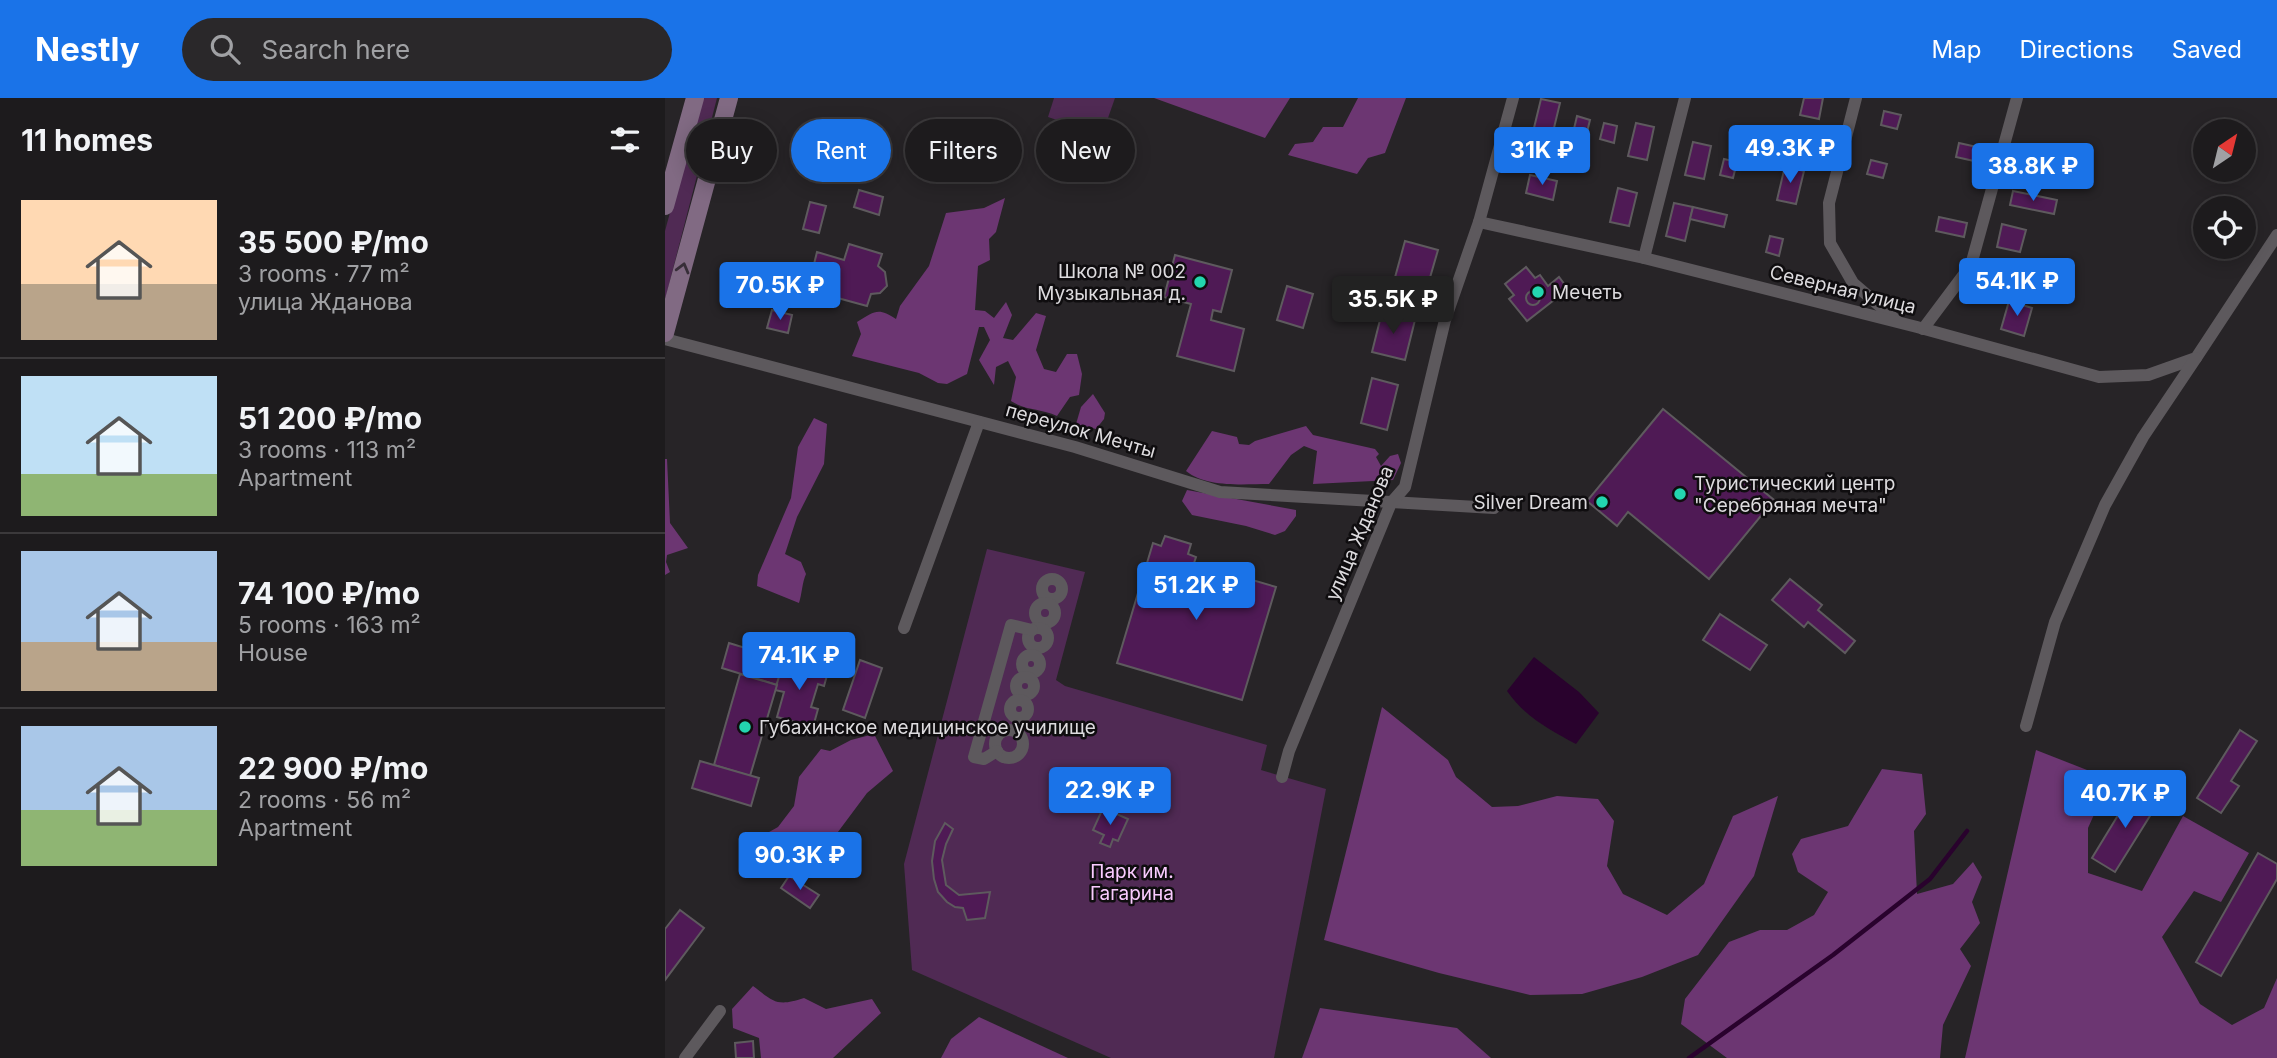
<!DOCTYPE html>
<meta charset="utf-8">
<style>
body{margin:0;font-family:Inter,sans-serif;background:#2a282a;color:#f1f3f6;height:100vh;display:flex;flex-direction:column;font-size:26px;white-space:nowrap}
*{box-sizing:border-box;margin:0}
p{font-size:23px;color:#a0a1a4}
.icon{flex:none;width:38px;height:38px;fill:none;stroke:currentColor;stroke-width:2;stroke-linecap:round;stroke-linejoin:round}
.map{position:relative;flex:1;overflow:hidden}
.side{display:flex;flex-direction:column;background:#1d1b1d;width:665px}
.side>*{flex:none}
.hud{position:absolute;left:21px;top:21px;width:665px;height:63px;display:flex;gap:14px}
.needle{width:46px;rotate:35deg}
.buttons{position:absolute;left:1528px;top:21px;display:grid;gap:14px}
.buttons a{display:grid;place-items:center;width:63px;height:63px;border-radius:50%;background:#1d1b1d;box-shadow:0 4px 18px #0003,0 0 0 2px #3b393b;font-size:35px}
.price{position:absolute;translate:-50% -60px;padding:0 16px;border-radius:7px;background:#1a73e8;color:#fff;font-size:23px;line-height:46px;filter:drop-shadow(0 2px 4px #0008)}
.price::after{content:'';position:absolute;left:50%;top:42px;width:21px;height:16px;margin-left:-10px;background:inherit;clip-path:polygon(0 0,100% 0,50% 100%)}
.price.active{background:#222;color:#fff}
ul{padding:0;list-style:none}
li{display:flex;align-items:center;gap:21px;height:175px;padding:0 21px}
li+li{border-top:2px solid #3b393b}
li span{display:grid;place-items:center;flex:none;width:196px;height:140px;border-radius:0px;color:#555}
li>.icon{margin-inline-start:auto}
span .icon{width:84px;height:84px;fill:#fffc;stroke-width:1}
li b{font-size:30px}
h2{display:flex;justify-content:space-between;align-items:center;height:84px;padding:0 21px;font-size:30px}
.pill{padding:0 24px;border-radius:32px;background:#1d1b1d;box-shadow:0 4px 18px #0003,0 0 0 2px #3b393b;font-size:24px;line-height:63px}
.pill.active{background:#1a73e8;color:#fff}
header{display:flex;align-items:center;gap:42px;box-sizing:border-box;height:98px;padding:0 35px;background:#1a73e8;color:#fff}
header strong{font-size:33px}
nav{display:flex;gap:38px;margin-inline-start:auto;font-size:24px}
.search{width:490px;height:63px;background:#2a282a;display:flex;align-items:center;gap:18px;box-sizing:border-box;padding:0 24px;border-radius:38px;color:#a0a1a4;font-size:26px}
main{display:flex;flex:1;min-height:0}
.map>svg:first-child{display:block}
.green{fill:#502a54}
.forest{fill:#6c3672}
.water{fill:#29022d}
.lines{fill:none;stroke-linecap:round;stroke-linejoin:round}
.stream{stroke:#29022d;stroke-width:4.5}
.building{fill:#4f1a55;stroke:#5e5a5e;stroke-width:2}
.street{stroke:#5d595d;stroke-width:12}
.secondary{stroke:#816a83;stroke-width:18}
.oneway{stroke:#372e38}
.poi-dot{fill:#23d5af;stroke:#0f0d0f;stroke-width:2.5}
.labels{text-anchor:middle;stroke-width:5;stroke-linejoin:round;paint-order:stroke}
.poi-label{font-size:19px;fill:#dddbde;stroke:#0f0d0f;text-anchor:start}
.street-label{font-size:19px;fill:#dddbde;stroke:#0f0d0f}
.park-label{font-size:19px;fill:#facbff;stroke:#0f0d0f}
</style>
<header>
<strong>Nestly</strong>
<div class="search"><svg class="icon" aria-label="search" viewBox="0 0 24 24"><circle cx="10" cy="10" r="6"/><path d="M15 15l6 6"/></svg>Search here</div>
<nav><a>Map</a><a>Directions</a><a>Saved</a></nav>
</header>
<main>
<section class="side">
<h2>11 homes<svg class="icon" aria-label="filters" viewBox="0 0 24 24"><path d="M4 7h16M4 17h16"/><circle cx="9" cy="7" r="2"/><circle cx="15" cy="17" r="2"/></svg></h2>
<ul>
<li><span style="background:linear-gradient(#ffd9b3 60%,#b9a48a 0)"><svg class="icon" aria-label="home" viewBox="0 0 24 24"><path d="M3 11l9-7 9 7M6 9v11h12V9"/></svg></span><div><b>35 500 ₽/mo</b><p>3 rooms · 77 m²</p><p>улица Жданова</p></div></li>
<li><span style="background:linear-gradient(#bfe0f5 70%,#8fb573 0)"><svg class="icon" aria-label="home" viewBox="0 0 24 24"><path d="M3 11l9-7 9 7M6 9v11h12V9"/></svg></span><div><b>51 200 ₽/mo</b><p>3 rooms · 113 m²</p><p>Apartment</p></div></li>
<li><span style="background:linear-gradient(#a9c7e8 65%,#b9a48a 0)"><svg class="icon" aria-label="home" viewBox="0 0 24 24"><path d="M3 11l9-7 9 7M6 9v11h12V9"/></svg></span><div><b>74 100 ₽/mo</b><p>5 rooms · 163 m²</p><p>House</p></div></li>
<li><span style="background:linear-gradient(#a9c7e8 60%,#8fb573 0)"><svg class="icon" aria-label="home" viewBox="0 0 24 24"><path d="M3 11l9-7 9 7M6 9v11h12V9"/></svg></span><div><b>22 900 ₽/mo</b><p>2 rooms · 56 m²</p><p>Apartment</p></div></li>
</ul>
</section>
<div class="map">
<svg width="1612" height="960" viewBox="0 0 1612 960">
<rect width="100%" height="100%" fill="#272427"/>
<g class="green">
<path d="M36,0H52L0,202V133Z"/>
<path d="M389,0H450L437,37L383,19Z"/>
<path d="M322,451L420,474L391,582L400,588L602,647L596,672L661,691L609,960H446L247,872L239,766Z"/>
</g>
<g class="forest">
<path d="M489,0H625L600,40Z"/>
<path d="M693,0H741L720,55L703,60L692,76L623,57L630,46L648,44L658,29H678Z"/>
<path d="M340,100L331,134L324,141L325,162L313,168L310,212L320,213L329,220L341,204L347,217L338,240L348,242L371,215L381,218L371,252L379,271L391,274L402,256H412L417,276L414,297L405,299L392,318C376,310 361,313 346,303L351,279L343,263L331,269L329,287L314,262L325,242L319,229H314L302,276L282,286L273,285L254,275L187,258L196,236L192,224C210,213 213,209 231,221L235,208L264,168L281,115L319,110Z"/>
<path d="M428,296L440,315L439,321L431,331L411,326L416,309Z"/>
<path d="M149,320L162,326L159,366L132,419L120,456L136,464L141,476C137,485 137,496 134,505L92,488L93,477L126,400L133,349Z"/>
<path d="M641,328L648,337L710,351L714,356L711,359L716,368L725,358L733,356L736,365L728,382L648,386L652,353L639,348L626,357L604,386C578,386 542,390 521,373L547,333L572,339L574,346L584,347L590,343Z"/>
<path d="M0,361H2L5,425L23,450L2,457L1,464L5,474L0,477Z"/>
<path d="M522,392L631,412V418L620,433L610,437L581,428L527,417L517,403Z"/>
<path d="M717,609L783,662L791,679L827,709L853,708L892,698L933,701L949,723L942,768L958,796L1002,817L1039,786L1068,718L1113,698L1089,778L1033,857L977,879L917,896L865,897L774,875L659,842Z"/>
<path d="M209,636L228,673L202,695L161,750L113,753L102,742H90L113,729L129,708L134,679L156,651L165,653L186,642Z"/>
<path d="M1371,652L1445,681L1423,730V775L1477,793L1518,718L1584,755L1556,804L1529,793L1497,839L1535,906L1567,927L1599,910L1612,880V960H1300Z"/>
<path d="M1217,671L1257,676L1261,716L1249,733L1252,796L1288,786L1308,764L1317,779L1307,804L1315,825L1295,851L1306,868L1278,927L1275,960H1062L1016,926L1020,901L1064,844L1095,832H1122L1149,817L1163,794L1133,774L1127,756L1136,741L1183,728Z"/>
<path d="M88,888C109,904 112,909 139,900L161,911L207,901L216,915L168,960H96L94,940L68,930L67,911Z"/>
<path d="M655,910L792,930L826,960H637Z"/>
<path d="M314,919L403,960H276L286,941Z"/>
</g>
<path class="water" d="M869,559L914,594L934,615L911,646C885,632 859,618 842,593Z"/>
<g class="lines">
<path class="stream" d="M1024,960L1168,857L1265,781L1302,733"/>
</g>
<g class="building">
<path d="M1139,0H1158L1154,21L1135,17Z"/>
<path d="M876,1L895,5L887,38L868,34Z"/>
<path d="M1219,13L1236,17L1232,31L1216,27Z"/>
<path d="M912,18L925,22L921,38L908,35Z"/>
<path d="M939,25L952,28L949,45L935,41Z"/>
<path d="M971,25L989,29L982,62L963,58Z"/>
<path d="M1028,44L1046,48L1039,81L1020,77Z"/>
<path d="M1294,45L1321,51L1318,65L1291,59Z"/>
<path d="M1059,61L1072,64L1068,80L1055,77Z"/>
<path d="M1206,62L1222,66L1218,80L1202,76Z"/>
<path d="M1120,68L1139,73L1131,106L1112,102Z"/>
<path d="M865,77L892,83L888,102L861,95Z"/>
<path d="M953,90L972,95L964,128L945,124Z"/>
<path d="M194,92L218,99L214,117L189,109Z"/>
<path d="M1348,93L1392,102L1389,116L1345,107Z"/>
<path d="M145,104L161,108L154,135L138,131Z"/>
<path d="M1009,105L1028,109L1020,143L1001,138Z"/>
<path d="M1028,109L1062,117L1059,129L1025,121Z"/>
<path d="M1274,119L1302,125L1299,139L1271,133Z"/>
<path d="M1337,126L1361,132L1355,154L1332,149Z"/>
<path d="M1105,138L1118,141L1114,158L1101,154Z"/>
<path d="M740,143L773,152L764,183L754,180L751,189L729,183Z"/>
<path d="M184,146L217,156L213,168L220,174L222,188L215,195L206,196L202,208L169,199L174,181L147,174L152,154L179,162Z"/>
<path d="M510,157L567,172L556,214L548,212L546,222L579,231L569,273L512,258L526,206L499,199Z"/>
<path d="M861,169L870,180L875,177L883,188L894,179L903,191L862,223L844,201L849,197L840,186Z"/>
<path d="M1319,174L1346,180L1343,194L1316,188Z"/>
<path d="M622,188L648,196L638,230L612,222Z"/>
<circle cx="868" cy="200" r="7"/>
<path d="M1344,203L1367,210L1359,238L1336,231Z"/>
<path d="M107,212L127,217L123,235L102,230Z"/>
<path d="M717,214L750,222L740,262L707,254Z"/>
<path d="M707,280L733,287L722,332L696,325Z"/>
<path d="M998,311L1109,402L1044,481L963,414L952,428L922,403Z"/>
<path d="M500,438L526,446L523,456L531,459L529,465L611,489L577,602L452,565L488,445L496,448Z"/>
<path d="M1125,481L1157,507L1153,512L1190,543L1180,555L1143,524L1139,529L1107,502Z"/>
<path d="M1055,516L1102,547L1085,572L1038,542Z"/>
<path d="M64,545L119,562L112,587L57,570Z"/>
<path d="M119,562L163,574L159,588L153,586L146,609L153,611L148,629L112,619L119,594L110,592Z"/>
<path d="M195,562L217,570L200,620L178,612Z"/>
<path d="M75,576L112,587L85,678L49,667Z"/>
<path d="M1575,632L1592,643L1566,683L1574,688L1556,715L1532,700Z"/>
<path d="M35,663L94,680L86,708L27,690Z"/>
<path d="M1469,691L1493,705L1450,774L1427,760Z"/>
<path d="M438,710L463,721L453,743L448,741L445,749L435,745L439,737L428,732Z"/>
<path d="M280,725L288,731L281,746L277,762L281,787L294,797L325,794L320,820L302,822L298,810L290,809L282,804L273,794L269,781L267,763L270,743Z"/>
<path d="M1593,755L1612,766V781L1556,878L1531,864Z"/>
<path d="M124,778L154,797L145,810L116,790Z"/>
<path d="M15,812L39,830L0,882V831Z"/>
<path d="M88,943L89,960H71L70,945Z"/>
</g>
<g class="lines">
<g class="street">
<path d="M1191,0L1164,105L1165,145L1188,185L1231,222"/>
<path d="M814,124L979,160L1252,229L1434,279L1483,277L1531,260L1612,137"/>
<path d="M979,160L1020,0"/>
<path d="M1258,231L1306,167L1352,0"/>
<path d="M0,241L410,349L555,394L829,410"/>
<circle cx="387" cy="491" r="10"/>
<circle cx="380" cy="515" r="10"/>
<circle cx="373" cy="540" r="10"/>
<path d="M239,530L314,324"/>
<circle cx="366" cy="566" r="9"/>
<circle cx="360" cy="588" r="9"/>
<circle cx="354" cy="611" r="9"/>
<path d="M1361,628L1390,524L1440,407L1478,339L1531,260"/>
<circle cx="344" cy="646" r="14"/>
<path d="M332,653L319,661L309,659L346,527L367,532"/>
<path d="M617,679L624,653L726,405L740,389L780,222L814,124L848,0"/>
<path d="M20,960L55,913"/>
</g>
<g class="secondary">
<path d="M0,108L30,0"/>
<path d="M0,235L64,0"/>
</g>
</g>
<defs><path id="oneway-chevron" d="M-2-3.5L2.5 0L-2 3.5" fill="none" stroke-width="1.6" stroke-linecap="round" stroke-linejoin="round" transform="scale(1.75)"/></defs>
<use class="oneway" href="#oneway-chevron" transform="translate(18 170) rotate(-75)"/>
<g class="poi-dot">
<circle cx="535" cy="184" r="7"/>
<circle cx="873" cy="194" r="7"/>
<circle cx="1015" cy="396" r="7"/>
<circle cx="937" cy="404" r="7"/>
<circle cx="80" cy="629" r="7"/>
</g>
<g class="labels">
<g class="poi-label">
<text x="521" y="180" text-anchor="end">Школа № 002<tspan x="521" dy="22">Музыкальная д.</tspan></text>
<text x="887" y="201">Мечеть</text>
<text x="1029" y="392">Туристический центр<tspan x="1029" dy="22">"Серебряная мечта"</tspan></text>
<text x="923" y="411" text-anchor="end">Silver Dream</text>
<text x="94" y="636">Губахинское медицинское училище</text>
</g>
<g class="street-label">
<text transform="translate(1178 191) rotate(14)" y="7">Северная улица</text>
<text transform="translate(416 332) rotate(16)" y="7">переулок Мечты</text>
<text transform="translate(694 435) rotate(-67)" y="7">улица Жданова</text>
</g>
<g class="park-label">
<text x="467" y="780">Парк им.<tspan x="467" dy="22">Гагарина</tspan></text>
</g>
</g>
</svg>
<div class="buttons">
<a><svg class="needle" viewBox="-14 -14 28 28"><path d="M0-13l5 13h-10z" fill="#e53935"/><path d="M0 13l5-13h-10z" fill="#a0a1a4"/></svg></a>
<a><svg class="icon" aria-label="locate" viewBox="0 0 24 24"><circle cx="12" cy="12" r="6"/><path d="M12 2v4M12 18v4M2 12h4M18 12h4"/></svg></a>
</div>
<b class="price" style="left:1125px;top:87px">49.3K ₽</b>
<b class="price" style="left:877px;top:89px">31K ₽</b>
<b class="price" style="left:1368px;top:105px">38.8K ₽</b>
<b class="price" style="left:1352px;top:220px">54.1K ₽</b>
<b class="price" style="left:115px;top:224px">70.5K ₽</b>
<b class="price active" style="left:728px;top:238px">35.5K ₽</b>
<b class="price" style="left:531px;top:524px">51.2K ₽</b>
<b class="price" style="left:134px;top:594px">74.1K ₽</b>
<b class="price" style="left:445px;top:729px">22.9K ₽</b>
<b class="price" style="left:1460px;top:732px">40.7K ₽</b>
<b class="price" style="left:135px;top:794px">90.3K ₽</b>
<div class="hud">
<a class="pill">Buy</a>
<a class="pill active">Rent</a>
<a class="pill">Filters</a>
<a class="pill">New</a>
</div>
</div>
</main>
